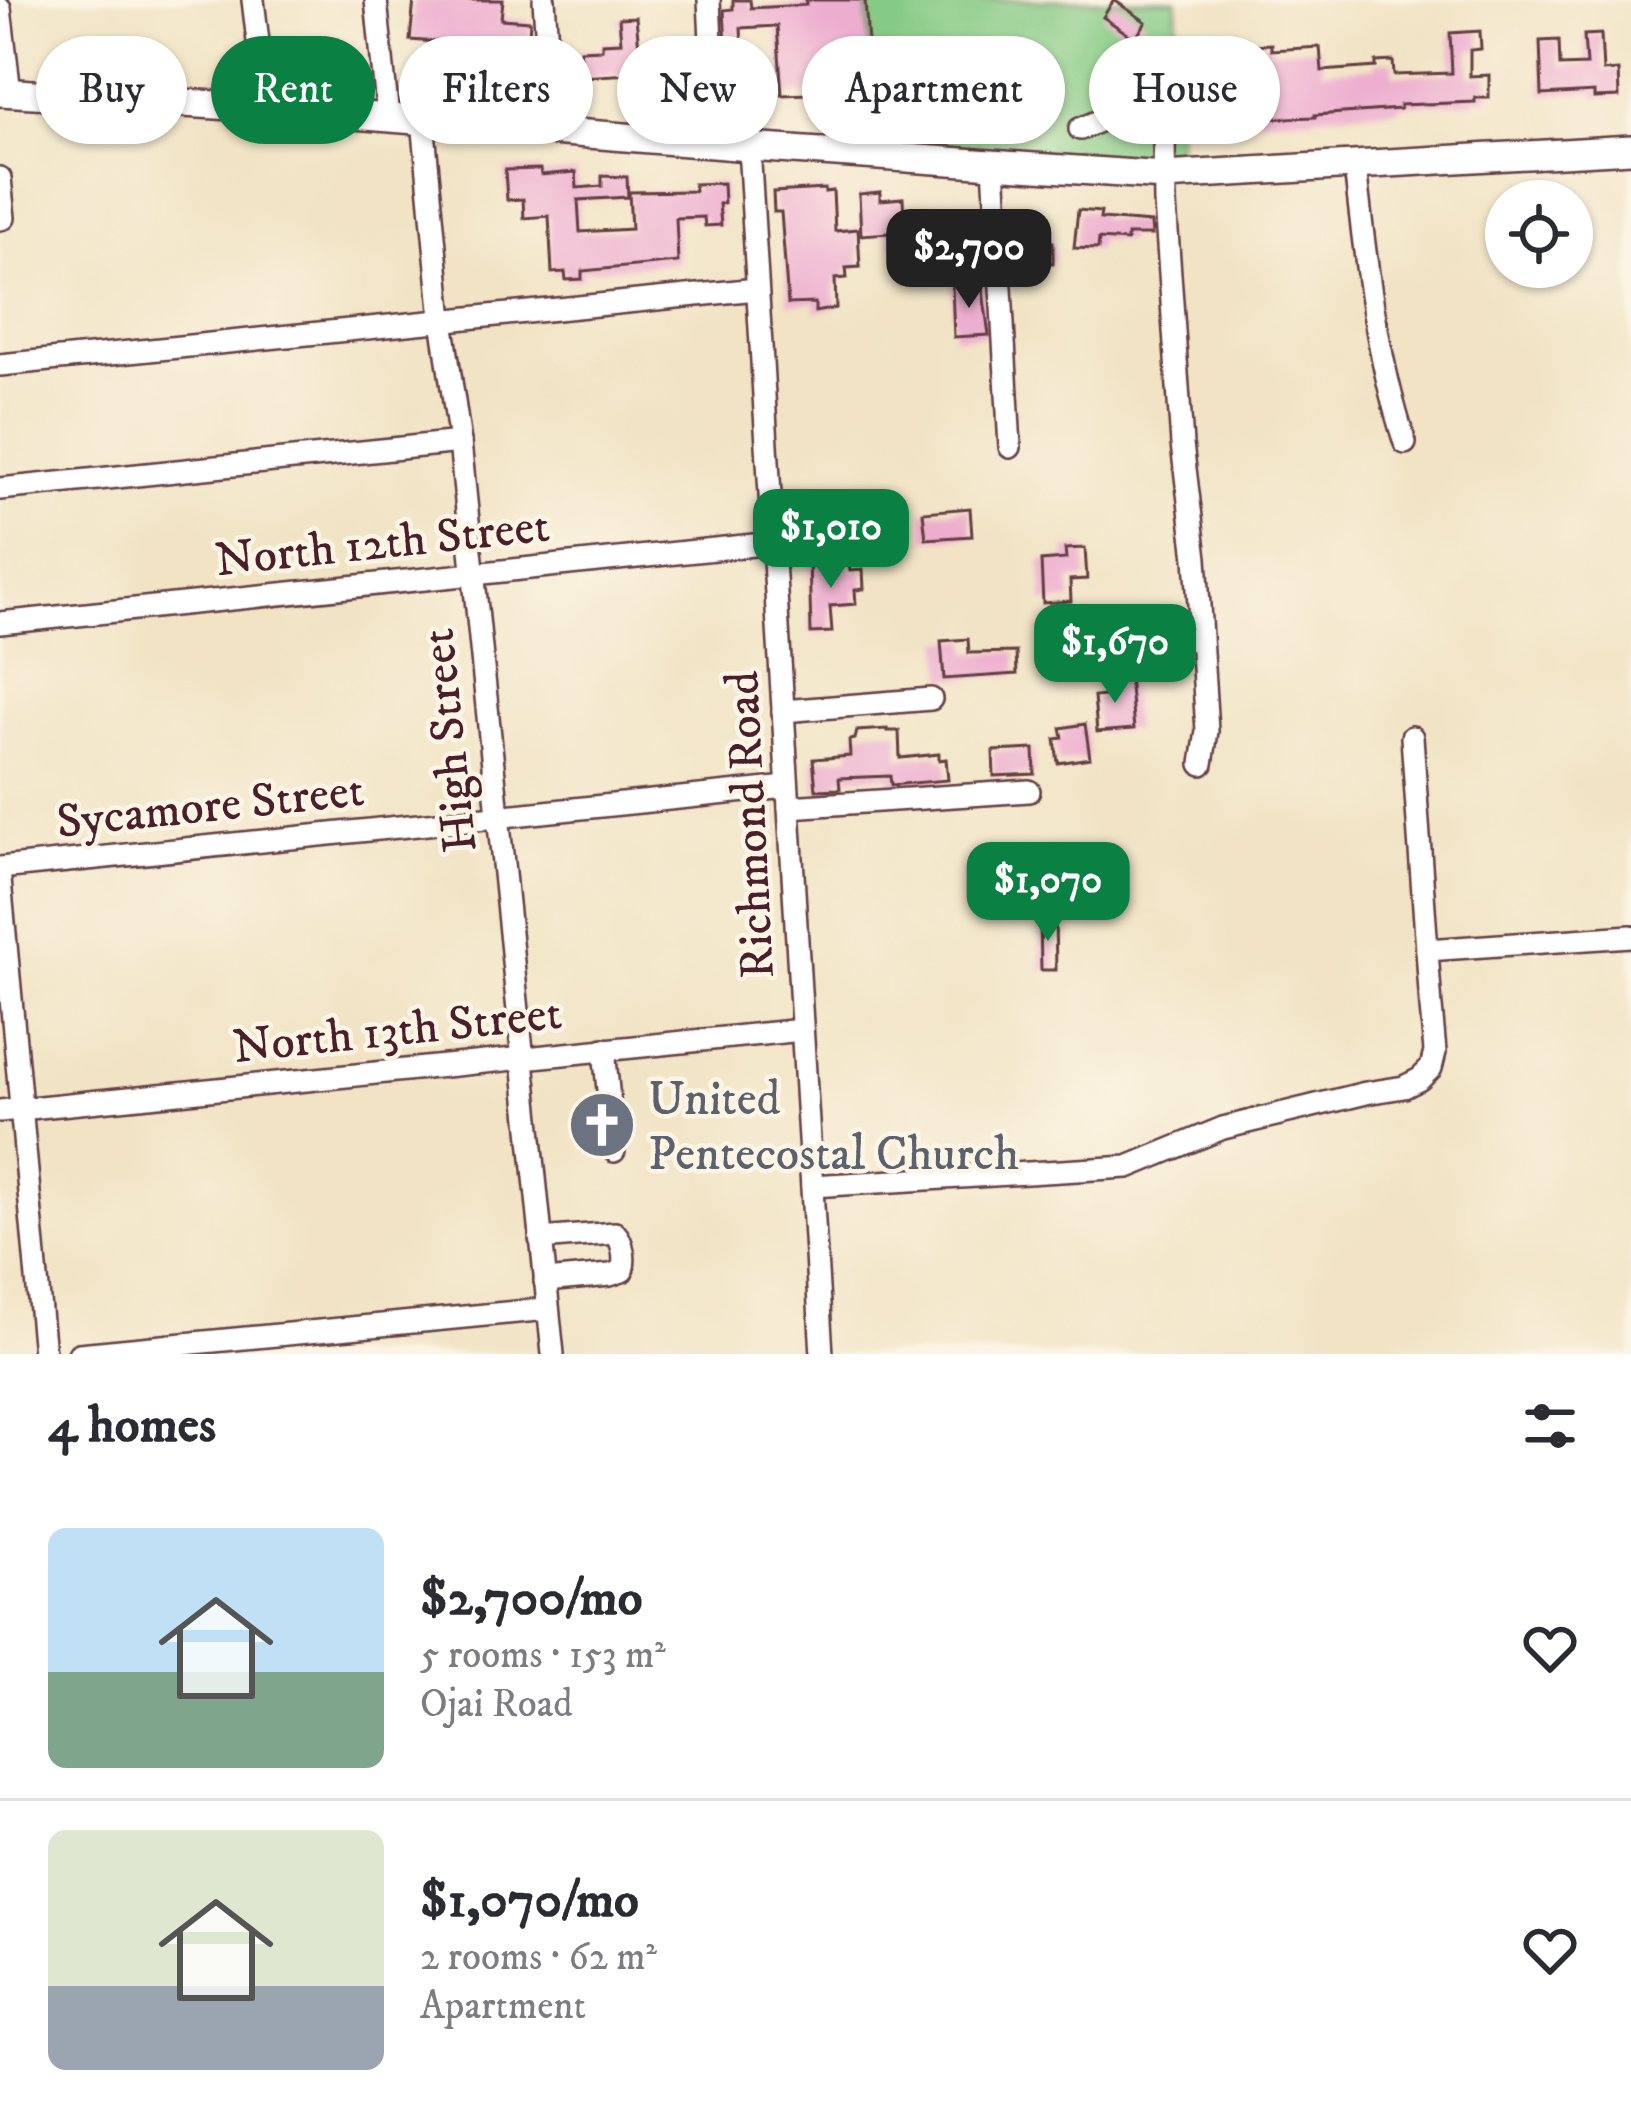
<!DOCTYPE html>
<meta charset="utf-8">
<style>
body{margin:0;font-family:"IM FELL DW Pica",serif;background:#f7f7f7;color:#2b2b33;height:100vh;display:flex;flex-direction:column;font-size:45px;white-space:nowrap}
*{box-sizing:border-box;margin:0}
p{font-size:39px;color:#7c7c81}
.icon{flex:none;width:66px;height:66px;fill:none;stroke:currentColor;stroke-width:2;stroke-linecap:round;stroke-linejoin:round}
.map{position:relative;height:1354px;overflow:hidden}
.sheet{display:flex;flex-direction:column;background:#fff;flex:1}
.sheet>*{flex:none}
.banner{position:absolute;left:36px;top:36px;width:1560px;height:108px;display:flex;gap:24px}
.fabs{position:absolute;left:1485px;top:180px;display:grid;gap:24px}
.fabs a{display:grid;place-items:center;width:108px;height:108px;border-radius:50%;background:#fff;box-shadow:0 3px 9px #0004;font-size:60px}
.price{position:absolute;translate:-50% -102px;padding:0 27px;border-radius:24px;background:#0b8043;color:#fff;font-size:39px;line-height:78px;filter:drop-shadow(0 3px 6px #0008)}
.price::after{content:'';position:absolute;left:50%;top:72px;width:36px;height:27px;margin-left:-18px;background:inherit;clip-path:polygon(0 0,100% 0,50% 100%)}
.price.current{background:#222;color:#fff}
ul{padding:0;list-style:none}
li{display:flex;align-items:center;gap:36px;height:300px;padding:0 48px}
li+li{border-top:3px solid #e1e1e2}
li span{display:grid;place-items:center;flex:none;width:336px;height:240px;border-radius:18px;color:#555}
li>.icon{margin-inline-start:auto}
span .icon{width:144px;height:144px;fill:#fffc;stroke-width:1}
li b{font-size:51px}
h2{display:flex;justify-content:space-between;align-items:center;height:144px;padding:0 48px;font-size:51px}
.tag{padding:0 42px;border-radius:54px;background:#fff;box-shadow:0 3px 9px #0004;font-size:42px;line-height:108px}
.tag.current{background:#0b8043;color:#fff}
.map>svg:first-child{display:block}
.green{fill:#86cb85;stroke:#687558;stroke-width:3}
.building{fill:#edadcf}
.lines{fill:none;stroke-linecap:round;stroke-linejoin:round}
.minor-casing{stroke:#633c42;stroke-width:26}
.major-casing{stroke:#633c42;stroke-width:32}
.minor{stroke:#fff;stroke-width:21}
.major{stroke:#fff;stroke-width:27}
.labels{text-anchor:middle;stroke-width:9;stroke-linejoin:round;paint-order:stroke}
.street-label{font-size:48px;fill:#4a1f2b;stroke:#fcf5e5}
.worship-label{font-size:48px;fill:#5b616d;stroke:#fcf5e5;text-anchor:start}
</style>
<div class="map">
<svg width="1631" height="1354" viewBox="0 0 1631 1354">
<rect width="100%" height="100%" fill="#fcf5e5"/>
<filter id="ink" filterUnits="userSpaceOnUse"><feTurbulence type="fractalNoise" baseFrequency=".00833" numOctaves="2"/><feDisplacementMap in="SourceGraphic" scale="24" xChannelSelector="R" yChannelSelector="G"/><feConvolveMatrix kernelMatrix="1 2 1 2 8 2 1 2 1" color-interpolation-filters="sRGB"/></filter>
<filter id="wash" filterUnits="userSpaceOnUse"><feTurbulence type="fractalNoise" baseFrequency=".004" numOctaves="4" result="noise"/><feDisplacementMap in="SourceGraphic" scale="48" xChannelSelector="R" yChannelSelector="G"/><feGaussianBlur stdDeviation="2.7" result="paint"/><feColorMatrix in="noise" values="0 0 0 0 0 0 0 0 0 0 0 0 0 0 0 0 0 1.4 0 .05"/><feComposite in="paint" operator="in"/></filter>
<g filter="url(#wash)">
<rect width="100%" height="100%" fill="#f1e3c4"/>
<path class="green" d="M867,0H1177L1178,159L1159,160L874,141Z"/>
<g id="blocks">
<g class="building">
<path d="M414,0H503L501,19L530,21L528,51L485,47L483,64L434,60L436,42L410,40Z"/>
<path d="M733,0H750L751,8L806,5V0H865L872,102L859,103L854,92L853,70L825,71L827,105L811,106L810,94L782,95L777,26L741,28L745,97L729,98L724,10L733,9Z"/>
<path d="M1114,0L1146,22L1135,39L1103,17Z"/>
<path d="M636,17L640,58L697,55L698,81L632,80L631,74L581,77L580,50L602,49V43L621,42L619,18Z"/>
<path d="M1480,31L1481,49L1470,50V76L1489,75V98H1475V102L1400,105V109L1315,115V117L1257,119L1253,45L1271,44V50L1320,47L1322,71L1376,67V62L1393,61L1394,75L1452,73L1450,33Z"/>
<path d="M1601,34L1603,71L1618,70L1619,97L1594,98V92L1542,95L1540,41L1559,40L1560,66L1586,65L1584,35Z"/>
<path d="M1228,47L1232,121L1214,122L1210,48Z"/>
<path d="M540,169L541,175L576,172L577,188L602,186V176L627,177L628,197L578,200L580,232L631,229L629,192L695,191L694,184L723,183L724,203L719,204L721,225L705,226L704,217L676,218L678,262L582,271V279L566,280L565,272L552,273L549,216L524,218L523,199L507,200L505,170Z"/>
<path d="M825,189V192L833,191L835,231L858,229L860,267L846,268L847,278L835,279L836,308L815,312V303L788,304L781,212H774L773,192Z"/>
<path d="M880,192V200L903,198L904,216L925,215L927,246L890,248L889,233L861,235L859,194Z"/>
<path d="M1078,210L1101,212L1100,219L1151,223L1152,235H1127V241L1099,239L1098,249L1074,248Z"/>
<path d="M1020,231H1036V239L1053,242V263H1020Z"/>
<path d="M982,284L989,335L954,337L952,286Z"/>
<path d="M970,508L972,536L926,539L923,512Z"/>
<path d="M1085,548L1087,579L1070,580L1071,601L1043,603L1041,561L1066,559L1065,549Z"/>
<path d="M831,557V566L849,565L850,571L863,570L864,589L855,590L856,604L830,606L832,632L811,633L809,558Z"/>
<path d="M968,639L969,653L1016,652L1017,674L944,679L941,641Z"/>
<path d="M1129,677L1134,729L1097,732L1094,697L1104,696L1103,679Z"/>
<path d="M1085,724L1090,758L1058,763L1055,739L1063,738L1061,728Z"/>
<path d="M887,729V731H899L900,758L939,754V760L946,759L948,780L891,785L890,776L839,778L840,789L816,790L813,759L850,756L849,740L855,739L857,731Z"/>
<path d="M1034,749L1035,774L994,776L993,751Z"/>
<path d="M1040,917H1055L1056,970H1041Z"/>
</g>
</g>
</g>
<g filter="url(#ink)">
<use href="#blocks" fill-opacity="0" stroke="#633c42" stroke-width="3"/>
<g class="lines">
<g class="minor-casing">
<g id="minor">
<path d="M253,0L266,108"/>
<path d="M376,0L388,117"/>
<path d="M544,0L553,131"/>
<path d="M709,0L716,144"/>
<path d="M0,8L10,93"/>
<path d="M844,103L847,153"/>
<path d="M423,120L442,320L460,442L553,1354"/>
<path d="M1080,129L1101,120L1129,119L1148,122L1158,128L1164,138L1165,203L1182,444L1196,558L1207,731L1202,764"/>
<path d="M749,147L822,1354"/>
<path d="M893,157C893,142 889,124 905,119"/>
<path d="M994,165L1010,447"/>
<path d="M1355,166C1365,259 1376,354 1405,443"/>
<path d="M0,178L4,218L0,219"/>
<path d="M0,365L757,289"/>
<path d="M0,489L460,442"/>
<path d="M0,623L773,543"/>
<path d="M1076,646L1200,639"/>
<path d="M783,711L931,699"/>
<path d="M789,807L1029,791"/>
<path d="M0,868L787,787"/>
<path d="M0,880L44,1354"/>
<path d="M1427,950L1631,936"/>
<path d="M604,1049L614,1151"/>
<path d="M0,1111L802,1030"/>
<path d="M812,1186L1128,1167L1223,1128L1366,1093L1404,1087L1420,1079L1431,1068L1435,1052L1431,1007L1412,737"/>
<path d="M540,1239L615,1233C623,1241 626,1260 622,1271L610,1275L545,1281"/>
<path d="M79,1354L548,1309"/>
</g>
</g>
<g class="major-casing">
<path id="major" d="M0,92L266,108L749,147L1164,176L1631,149"/>
</g>
<use href="#minor" class="minor"/>
<use href="#major" class="major"/>
</g>
</g>
<defs>
<g id="church-disc" transform="scale(3.45)"><circle r="9.5" fill="#6b7280" stroke="#fcf5e5"/><path d="M-1.2-6h2.4v3.5h3.3v2.4h-3.3V6h-2.4V-.1h-3.3v-2.4h3.3Z" fill="#fff"/></g>
</defs>
<g fill-rule="evenodd">
<use href="#church-disc" x="602" y="1125"/>
</g>
<g class="labels">
<g class="street-label">
<text transform="translate(382 541) rotate(-6)" y="17">North 12th Street</text>
<text transform="translate(447 741) rotate(-96)" y="17">High Street</text>
<text transform="translate(210 804) rotate(-6)" y="17">Sycamore Street</text>
<text transform="translate(748 825) rotate(-93)" y="17">Richmond Road</text>
<text transform="translate(397 1028) rotate(-6)" y="17">North 13th Street</text>
</g>
<g class="worship-label">
<text x="648" y="1114">United<tspan x="648" dy="55">Pentecostal Church</tspan></text>
</g>
</g>
</svg>
<div class="fabs">
<a><svg class="icon" aria-label="locate" viewBox="0 0 24 24"><circle cx="12" cy="12" r="6"/><path d="M12 2v4M12 18v4M2 12h4M18 12h4"/></svg></a>
</div>
<b class="price current" style="left:969px;top:311px">$2,700</b>
<b class="price" style="left:831px;top:591px">$1,010</b>
<b class="price" style="left:1115px;top:706px">$1,670</b>
<b class="price" style="left:1048px;top:944px">$1,070</b>
<div class="banner">
<a class="tag">Buy</a>
<a class="tag current">Rent</a>
<a class="tag">Filters</a>
<a class="tag">New</a>
<a class="tag">Apartment</a>
<a class="tag">House</a>
</div>
</div>
<section class="sheet">
<h2>4 homes<svg class="icon" aria-label="filters" viewBox="0 0 24 24"><path d="M4 7h16M4 17h16"/><circle cx="9" cy="7" r="2"/><circle cx="15" cy="17" r="2"/></svg></h2>
<ul>
<li><span style="background:linear-gradient(#bfe0f5 60%,#7fa58c 0)"><svg class="icon" aria-label="home" viewBox="0 0 24 24"><path d="M3 11l9-7 9 7M6 9v11h12V9"/></svg></span><div><b>$2,700/mo</b><p>5 rooms · 153 m²</p><p>Ojai Road</p></div><svg class="icon" aria-label="heart" viewBox="0 0 24 24"><path d="M12 20l-8-8c-3-5 5-10 8-4 3-6 11-1 8 4z"/></svg></li>
<li><span style="background:linear-gradient(#dfe7d0 65%,#9aa5b1 0)"><svg class="icon" aria-label="home" viewBox="0 0 24 24"><path d="M3 11l9-7 9 7M6 9v11h12V9"/></svg></span><div><b>$1,070/mo</b><p>2 rooms · 62 m²</p><p>Apartment</p></div><svg class="icon" aria-label="heart" viewBox="0 0 24 24"><path d="M12 20l-8-8c-3-5 5-10 8-4 3-6 11-1 8 4z"/></svg></li>
</ul>
</section>
